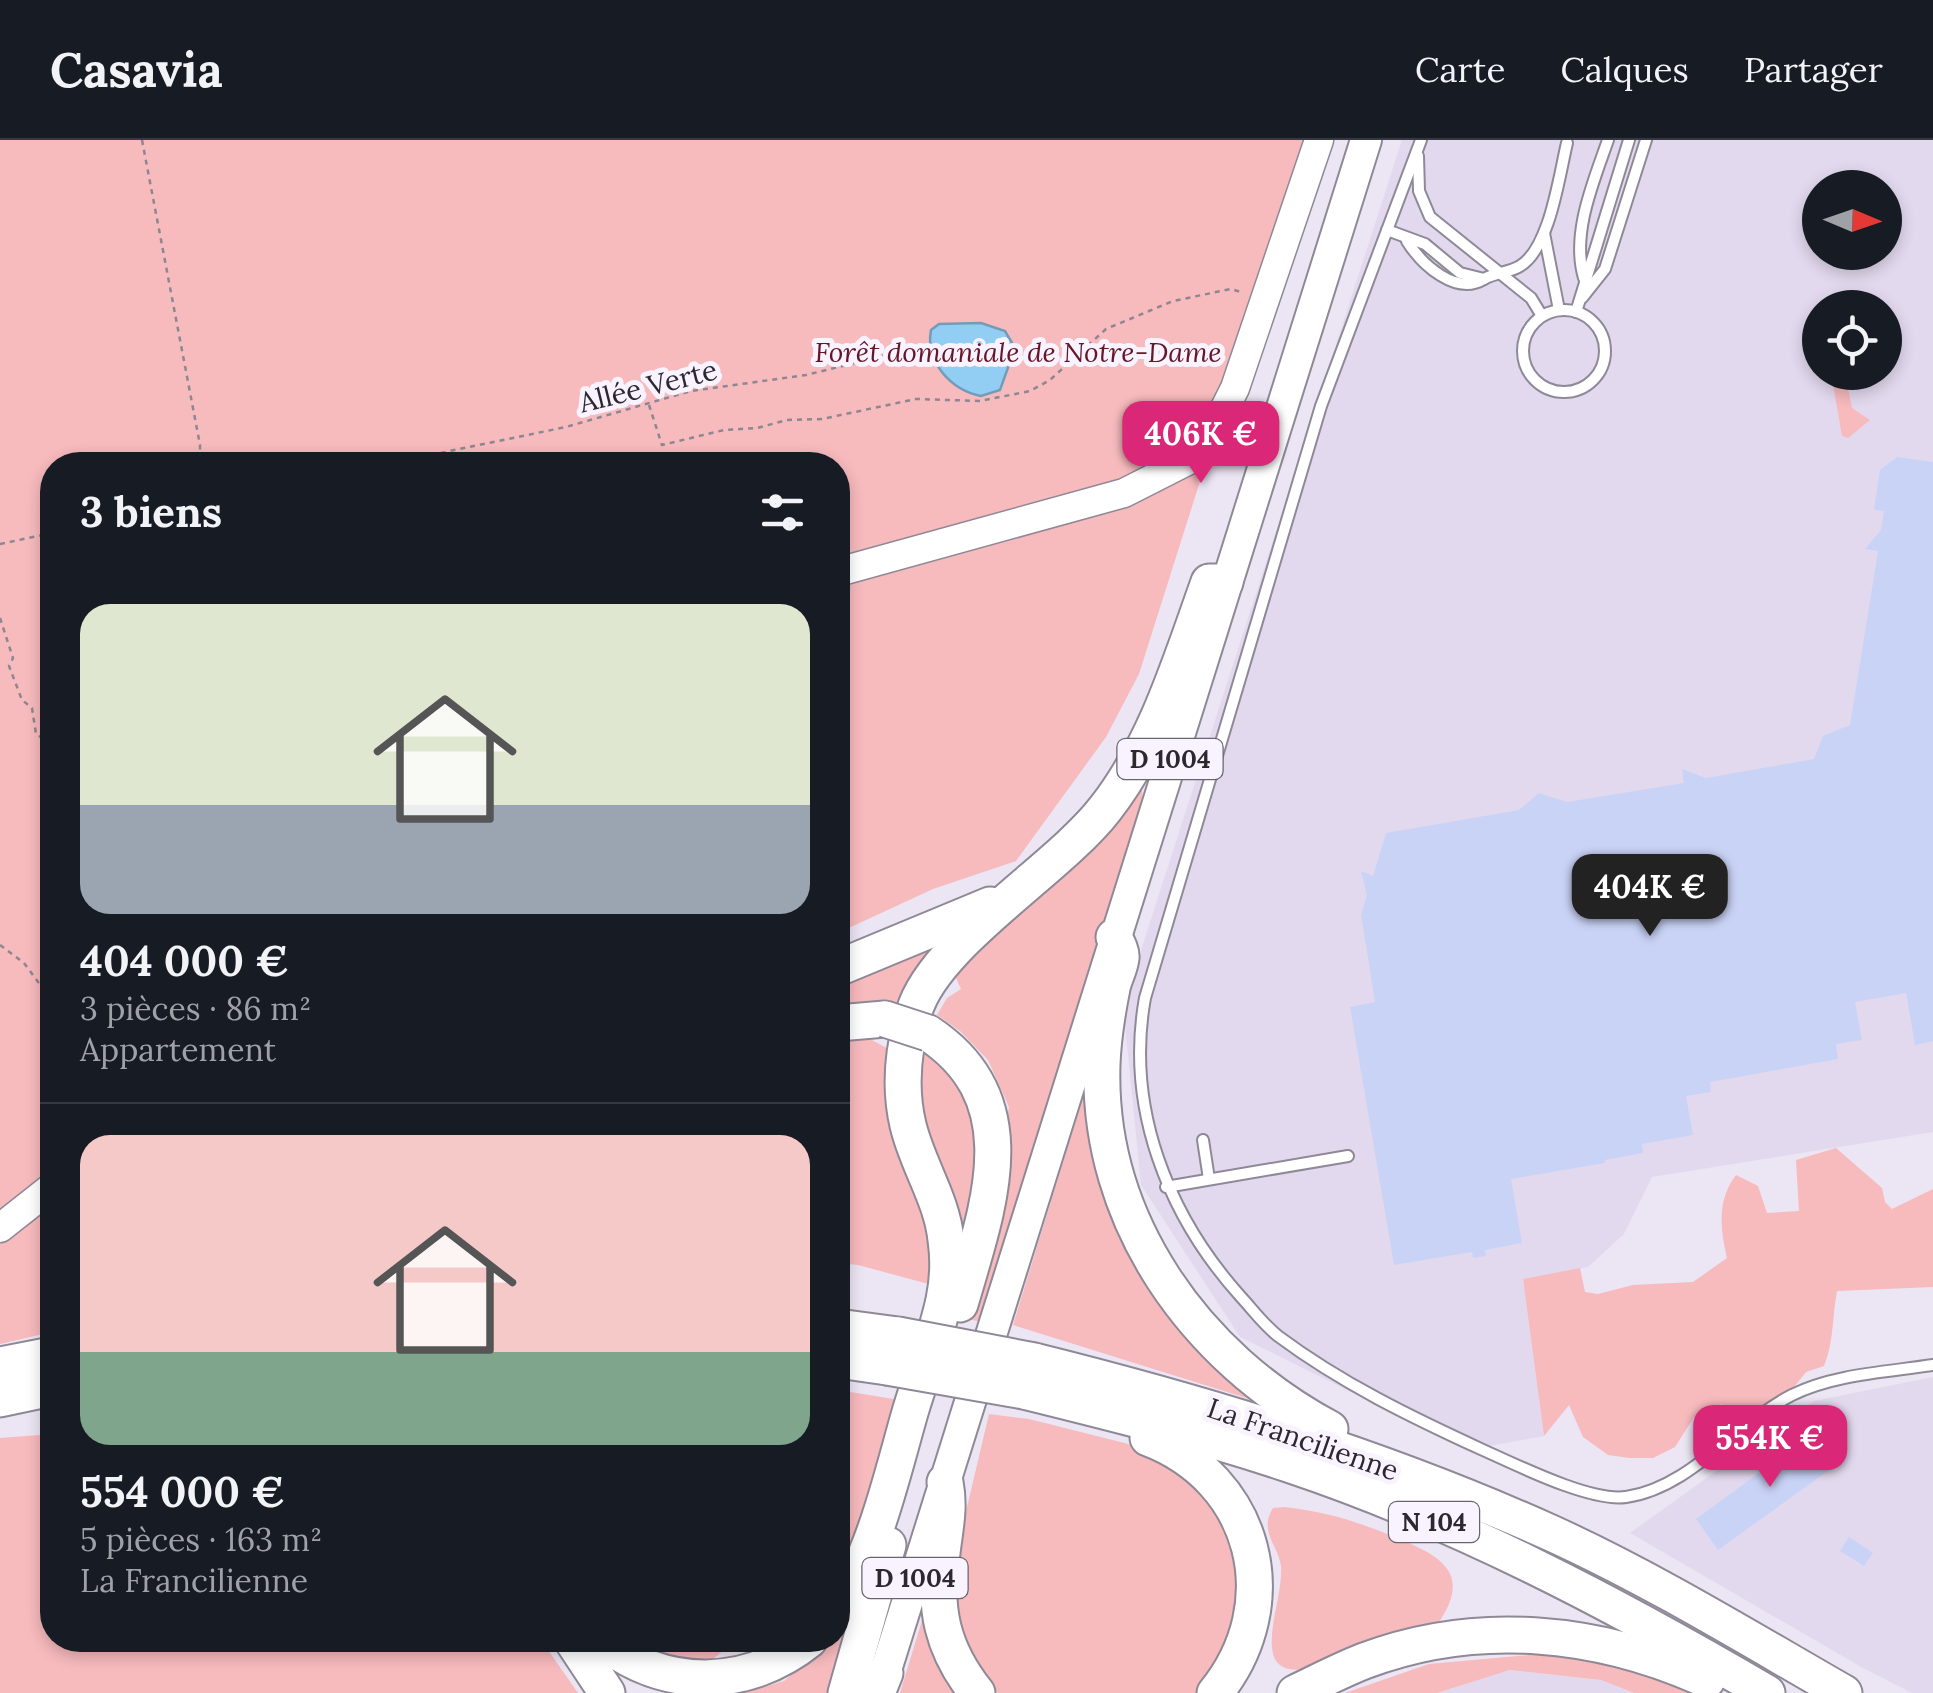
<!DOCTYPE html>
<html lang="fr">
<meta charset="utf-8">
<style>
body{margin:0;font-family:Lora,serif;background:#242831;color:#f1f3f6;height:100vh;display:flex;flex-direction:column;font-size:38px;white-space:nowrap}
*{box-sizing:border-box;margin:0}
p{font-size:32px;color:#9ea1a6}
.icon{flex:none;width:55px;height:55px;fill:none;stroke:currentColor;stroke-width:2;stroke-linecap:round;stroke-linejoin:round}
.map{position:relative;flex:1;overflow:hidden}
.panel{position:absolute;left:40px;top:312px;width:810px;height:1200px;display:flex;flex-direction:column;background:#171b24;border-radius:40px;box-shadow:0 5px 15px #0003}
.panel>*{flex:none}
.needle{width:65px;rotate:92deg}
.tools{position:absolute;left:1802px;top:30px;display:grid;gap:20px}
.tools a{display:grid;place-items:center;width:100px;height:100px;border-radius:50%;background:#171b24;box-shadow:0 5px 15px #0003;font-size:50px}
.price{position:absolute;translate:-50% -85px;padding:0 22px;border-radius:20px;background:#db2777;color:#fff;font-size:32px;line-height:65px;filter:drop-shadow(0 2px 5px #0008)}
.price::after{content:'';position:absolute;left:50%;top:60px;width:30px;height:22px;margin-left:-15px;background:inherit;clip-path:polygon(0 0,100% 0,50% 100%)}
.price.current{background:#222;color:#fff}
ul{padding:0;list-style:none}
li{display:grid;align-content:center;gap:20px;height:530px;padding:0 40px}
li+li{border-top:2px solid #363941}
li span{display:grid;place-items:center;height:310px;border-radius:30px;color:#555}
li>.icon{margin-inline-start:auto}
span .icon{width:180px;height:180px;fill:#fffc;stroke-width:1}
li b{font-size:42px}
h2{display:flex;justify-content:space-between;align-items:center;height:120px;padding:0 40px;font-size:42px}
header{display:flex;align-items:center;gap:60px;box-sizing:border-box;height:140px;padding:0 50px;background:#171b24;border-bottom:2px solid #363941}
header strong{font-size:48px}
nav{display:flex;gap:55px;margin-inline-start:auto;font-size:35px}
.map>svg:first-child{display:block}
.built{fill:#e3d9ef;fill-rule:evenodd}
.green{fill:#f7babd}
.water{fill:#92cef4;stroke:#739cb9;stroke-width:2.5}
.building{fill:#c9d3f6}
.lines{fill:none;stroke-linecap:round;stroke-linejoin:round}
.lane-casing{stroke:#8f8997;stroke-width:14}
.secondary-casing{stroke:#8f8997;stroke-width:31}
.primary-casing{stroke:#8f8997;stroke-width:34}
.highway-casing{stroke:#8f8997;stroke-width:39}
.path{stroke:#8c8791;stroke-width:2.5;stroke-dasharray:5 5;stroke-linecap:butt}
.lane{stroke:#fff;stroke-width:10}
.secondary{stroke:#fff;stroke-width:28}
.primary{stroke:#fff;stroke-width:30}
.highway{stroke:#fff;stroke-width:35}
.highway-bridge-casing{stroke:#8f8997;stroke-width:39;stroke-linecap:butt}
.highway-bridge{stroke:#fff;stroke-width:35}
.labels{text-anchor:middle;stroke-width:10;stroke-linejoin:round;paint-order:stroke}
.shield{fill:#f8f3ff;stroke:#68666d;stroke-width:2.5}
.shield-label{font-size:25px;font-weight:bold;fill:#2b292e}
.park-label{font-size:28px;font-style:italic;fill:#661624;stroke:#f8f3ff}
.street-label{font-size:28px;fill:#2b292e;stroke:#f8f3ff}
</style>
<header>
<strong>Casavia</strong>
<nav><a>Carte</a><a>Calques</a><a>Partager</a></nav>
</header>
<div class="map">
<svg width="1933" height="1553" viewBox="0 0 1933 1553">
<rect width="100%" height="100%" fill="#ece5f4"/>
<g class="built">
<path d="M1402,0H1933V992L1652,1037L1624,1094L1588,1127L1523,1139L1544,1296L1468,1310L1240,1197L1141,1045L1123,866ZM1820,48H1885V112H1820ZM1820,168H1885V232H1820Z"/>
<path d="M1933,1237V1553H1912L1863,1528L1630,1393L1814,1261Z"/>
<path d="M1510,1530L1601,1540L1633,1553H1437Z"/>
</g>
<g class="green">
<path d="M0,0H1308L1139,534L1106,597L1016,721L933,749L838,793V325H52V1192L0,1204Z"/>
<path d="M1831,233H1845L1852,268L1870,280L1848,298L1842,296Z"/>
<path d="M1142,647L1143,664L985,1183L965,1178L1009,967L988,920L960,891L937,875L947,858L961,849L952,829L1128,653Z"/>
<path d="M928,807L937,812L908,867L838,875V839Z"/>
<path d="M861,894L892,911L932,1083L936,1146L858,1125L838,1123V900Z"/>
<path d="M925,903L954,925L985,984L955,1163L923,998L914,908Z"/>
<path d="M1089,937L1117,1083L1140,1134L1194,1207L1272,1266L1013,1185Z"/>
<path d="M1836,1008L1882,1048L1885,1062L1892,1069L1933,1049V1147L1837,1151C1832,1178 1834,1201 1824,1226L1806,1232L1790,1252L1768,1262L1735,1287L1722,1264L1694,1277L1675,1307L1653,1318H1630L1608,1315L1583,1297L1569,1265L1544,1296L1523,1139L1580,1128L1585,1152L1598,1154L1633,1145L1693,1142L1727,1118C1720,1089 1717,1060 1736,1035L1758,1046L1767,1073L1799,1071L1796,1020Z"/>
<path d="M838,1250L906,1261L849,1422L838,1438Z"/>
<path d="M989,1274L1029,1279L1164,1313L1217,1362L1239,1406L1245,1470L1201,1553H998L973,1532L948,1448Z"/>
<path d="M52,1294V1500H541L578,1553H0V1298Z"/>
<path d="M1284,1367C1328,1372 1355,1381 1395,1397C1440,1416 1474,1432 1437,1485L1310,1528C1244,1542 1284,1464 1281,1427C1279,1405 1258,1392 1273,1368Z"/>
<path d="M927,1464L963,1553H900Z"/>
<path d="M860,1475L834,1553H742L784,1541L832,1500H838V1495Z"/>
<path d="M620,1500H778L729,1506L702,1528Z"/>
<path d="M1540,1514L1620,1526L1701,1553H1634L1601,1540L1510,1530L1437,1553H1345L1429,1524Z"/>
</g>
<path class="water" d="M981,183L1005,191L1015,208L1000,250L981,256C951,250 925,222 931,190L939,184Z"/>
<g class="building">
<path d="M1897,317L1933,322V901L1915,905L1906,853L1855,862L1862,900L1836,904L1838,919L1710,942L1711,952L1686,956L1693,995L1642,1004L1643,1013L1605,1020V1023L1511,1039L1522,1103L1485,1110L1486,1116L1473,1118L1472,1112L1394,1125L1350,867L1375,862L1361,775L1367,755L1361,731L1373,736L1386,693L1519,670L1539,653L1567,662L1684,643L1682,629L1706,638L1814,619L1823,596L1850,585L1878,411L1865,409L1881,390L1884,371L1874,370L1880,330Z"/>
<path d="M1837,1288L1846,1301L1832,1311L1839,1323L1718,1410L1696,1379L1800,1303L1806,1310Z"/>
<path d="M1849,1397L1873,1413L1864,1426L1840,1411Z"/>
</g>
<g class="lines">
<g class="lane-casing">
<g id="lane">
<path d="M1421,0L1321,266L1145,858C1125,968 1168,1076 1241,1157C1253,1170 1264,1185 1278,1196C1341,1243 1411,1277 1483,1310C1517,1325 1590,1362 1626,1357C1690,1348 1737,1283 1792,1255C1834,1234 1888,1232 1933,1225"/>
<path d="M1418,16L1419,51L1430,77L1531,158L1542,176"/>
<path d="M1387,90L1425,104L1460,133L1484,139C1496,132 1509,133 1520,126C1550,108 1559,36 1567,3"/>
<path d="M1544,93L1559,170"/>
<path d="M1407,101C1422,125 1456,156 1484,139"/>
<path d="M1584,138C1571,94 1593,43 1608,0"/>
<path d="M1582,158L1605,129L1646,0"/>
<circle cx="1564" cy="211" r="41"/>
<path d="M1576,172L1629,0"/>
<path d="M1203,1000L1209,1039"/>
<path d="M1166,1047L1348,1016"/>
</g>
</g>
<g class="secondary-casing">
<g id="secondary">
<path d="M838,432L1124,353L1193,318L1212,294L1235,248L1319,0"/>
<path d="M0,1088L52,1047"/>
</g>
</g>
<g class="primary-casing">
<path id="primary" d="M885,1533L1366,0"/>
</g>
<g class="highway-casing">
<g id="highway">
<path d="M1114,797C1117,803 1122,812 1121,818C1120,828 1114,838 1112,848C1107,873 1103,898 1102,924C1097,1081 1195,1217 1330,1289"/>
<path d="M838,828L990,765"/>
<path d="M838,883L885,879"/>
<path d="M928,893C1030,960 988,1067 960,1164"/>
<path d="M838,1187L898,1195"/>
<path d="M838,1220L887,1227"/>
<path d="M1034,1221C1211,1265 1384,1318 1551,1393C1652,1439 1748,1498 1844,1553"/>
<path d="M0,1225L52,1215"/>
<path d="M1024,1251C1113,1273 1202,1295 1288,1324C1456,1380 1615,1464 1767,1553"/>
<path d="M0,1259L52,1248"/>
<path d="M1148,1298C1256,1339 1288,1463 1215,1553"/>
<path d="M945,1342C950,1368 945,1387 942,1413C933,1468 942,1509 977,1553"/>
<path d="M838,1468C876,1411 892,1334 911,1269C922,1233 936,1197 944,1160C948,1140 949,1120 946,1100C942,1059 917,1024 908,985C899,947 903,909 914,872C934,803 1058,730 1105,669C1156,604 1181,520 1209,442H1225"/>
<path d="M572,1500L607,1553"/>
<path d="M601,1500C664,1551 747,1550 809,1500"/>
<path d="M846,1553L888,1405"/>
<path d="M877,1553L885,1533"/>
<path d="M1295,1553C1318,1542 1341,1530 1364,1521C1478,1478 1599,1491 1707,1540"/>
</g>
</g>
<g class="path">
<path d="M142,0L200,305V325"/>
<path d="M649,265L662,305L724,290L757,288L787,280L822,279L916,259L980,261L1030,251L1050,240L1106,189L1173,161L1231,149L1241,152"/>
<path d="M382,325L566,287L691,251L806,235L924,206"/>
<path d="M0,404L52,393"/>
<path d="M0,478L13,518L9,526L22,560L32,568L36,594L47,601L52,614"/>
<path d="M0,805L24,823L47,854L52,849"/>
</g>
<use href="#lane" class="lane"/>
<use href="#secondary" class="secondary"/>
<use href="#primary" class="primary"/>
<use href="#highway" class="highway"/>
<g class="highway-bridge-casing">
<g id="highway-bridge">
<path d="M885,879L928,893"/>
<path d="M898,1195L1034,1221"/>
<path d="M887,1227L1024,1251"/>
</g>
</g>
<use href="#highway-bridge" class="highway-bridge"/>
</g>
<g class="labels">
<g class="shield">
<rect x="1117.5" y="599" width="105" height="40" rx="8"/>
<rect x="1389" y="1362" width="90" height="40" rx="8"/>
<rect x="862.5" y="1418" width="105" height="40" rx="8"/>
</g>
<g class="shield-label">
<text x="1170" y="628">D 1004</text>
<text x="1434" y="1391">N 104</text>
<text x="915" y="1447">D 1004</text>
</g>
<g class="park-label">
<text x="1018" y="222">Forêt domaniale de Notre-Dame</text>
</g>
<g class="street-label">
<text transform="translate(648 246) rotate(-14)" y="10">Allée Verte</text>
<text transform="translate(1303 1299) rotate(19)" y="10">La Francilienne</text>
</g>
</g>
</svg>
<div class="tools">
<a><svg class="needle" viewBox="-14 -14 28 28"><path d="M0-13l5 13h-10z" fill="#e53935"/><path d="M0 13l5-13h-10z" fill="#9ea1a6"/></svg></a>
<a><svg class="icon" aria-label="locate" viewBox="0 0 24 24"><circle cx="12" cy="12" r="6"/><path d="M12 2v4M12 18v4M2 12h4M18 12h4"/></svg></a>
</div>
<b class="price" style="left:1201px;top:346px">406K €</b>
<b class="price current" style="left:1650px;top:799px">404K €</b>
<b class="price" style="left:1770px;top:1350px">554K €</b>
<section class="panel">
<h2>3 biens<svg class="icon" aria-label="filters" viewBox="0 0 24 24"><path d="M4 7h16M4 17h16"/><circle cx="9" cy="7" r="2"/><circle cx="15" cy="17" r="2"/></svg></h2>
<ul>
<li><span style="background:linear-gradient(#dfe7d0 65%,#9aa5b1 0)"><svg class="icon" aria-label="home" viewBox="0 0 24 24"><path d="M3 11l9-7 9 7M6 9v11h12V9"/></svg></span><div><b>404 000 €</b><p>3 pièces · 86 m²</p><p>Appartement</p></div></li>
<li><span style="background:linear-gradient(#f6c9c9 70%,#7fa58c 0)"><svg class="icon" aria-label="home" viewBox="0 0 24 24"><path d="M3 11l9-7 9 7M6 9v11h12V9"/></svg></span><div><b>554 000 €</b><p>5 pièces · 163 m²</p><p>La Francilienne</p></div></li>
</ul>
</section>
</div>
